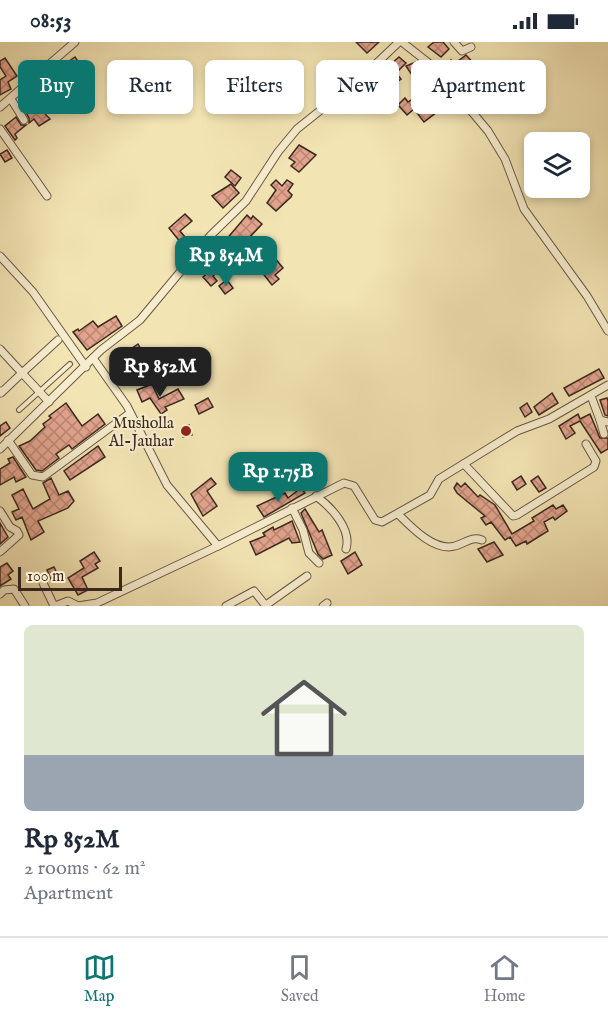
<!DOCTYPE html>
<meta charset="utf-8">
<style>
body{margin:0;font-family:"IM FELL English",serif;background:#f6f6f7;color:#1f2937;height:100vh;display:flex;flex-direction:column;font-size:22px;white-space:nowrap}
*{box-sizing:border-box;margin:0}
p{font-size:20px;color:#747a83}
.icon{flex:none;width:33px;height:33px;fill:none;stroke:currentColor;stroke-width:2;stroke-linecap:round;stroke-linejoin:round}
.map{position:relative;height:564px;overflow:hidden}
.sheet{display:flex;flex-direction:column;background:#fff;flex:1}
.sheet>*{flex:none}
.hud{position:absolute;left:18px;top:18px;width:573px;height:54px;display:flex;gap:12px}
.controls{position:absolute;left:524px;top:90px;display:grid;gap:12px}
.controls a{display:grid;place-items:center;width:66px;height:66px;border-radius:9px;background:#fff;box-shadow:0 3px 9px #0003;font-size:30px}
.scale{position:absolute;left:18px;bottom:15px;width:104px;box-sizing:border-box;padding-left:6px;border:3px solid #3a281f;border-top:0;font-size:16px;line-height:21px;white-space:nowrap;color:#3a281f;-webkit-text-stroke:4px #f7edce;paint-order:stroke}
.price{position:absolute;translate:-50% -51px;padding:0 14px;border-radius:12px;background:#0f766e;color:#fff;font-size:20px;line-height:39px;filter:drop-shadow(0 2px 3px #0008)}
.price::after{content:'';position:absolute;left:50%;top:36px;width:18px;height:14px;margin-left:-9px;background:inherit;clip-path:polygon(0 0,100% 0,50% 100%)}
.price.selected{background:#222;color:#fff}
ul{padding:0;list-style:none}
li{display:grid;align-content:center;gap:12px;height:318px;padding:0 24px}
li span{display:grid;place-items:center;height:186px;border-radius:9px;color:#555}
li>.icon{margin-inline-start:auto}
span .icon{width:108px;height:108px;fill:#fffc;stroke-width:1}
li b{font-size:26px}
.tag{padding:0 21px;border-radius:9px;background:#fff;box-shadow:0 3px 9px #0003;font-size:21px;line-height:54px}
.tag.selected{background:#0f766e;color:#fff}
.status{display:flex;justify-content:space-between;align-items:center;height:42px;padding:0 30px;background:#fff;direction:ltr}
.status svg{height:16px;fill:currentColor}
.tab-bar{display:flex;justify-content:space-around;align-items:center;height:84px;border-top:2px solid #e0e1e3;background:#fff;font-size:16px;color:#747a83}
.tab-bar a{display:grid;justify-items:center;gap:3px}
.tab-bar .selected{color:#0f766e}
.map>svg:first-child{display:block}
.building{fill:url(#building-cross-hatch);stroke:#3a281f;stroke-width:1.5}
.lines{fill:none;stroke-linecap:round;stroke-linejoin:round}
.lane-casing{stroke:#685744;stroke-width:6}
.street-casing{stroke:#685744;stroke-width:9}
.lane{stroke:#f7edce;stroke-width:4}
.street{stroke:#f7edce;stroke-width:7}
.poi-dot{fill:#8f2418;stroke:#f7edce;stroke-width:2}
.labels{text-anchor:middle;stroke-width:4.5;stroke-linejoin:round;paint-order:stroke}
.poi-label{font-size:16px;fill:#3a281f;stroke:#f7edce;text-anchor:end}
</style>
<div class="status"><b>08:53</b><svg viewBox="0 0 49 12"><path d="M0 12V9h3v3zM5 12V6h3v6zM10 12V3h3v9zM15 12V0h3v12zM26 1h20v11H26zM47 4h2v5h-2z"/></svg></div>
<div class="map">
<svg width="608" height="564" viewBox="0 0 608 564">
<defs>
<pattern id="building-cross-hatch" width="8" height="8" patternUnits="userSpaceOnUse" patternTransform="scale(1.5)"><rect width="8" height="8" fill="#e3a48e"/><path d="M0 0l8 8M0 8l8-8" fill="none" stroke="#b98673"/></pattern>
</defs>
<rect width="100%" height="100%" fill="#f3e4b4"/>
<filter id="stains"><feTurbulence type="fractalNoise" baseFrequency=".00333" numOctaves="4"/><feColorMatrix values="0 0 0 0 .2 0 0 0 0 .09 0 0 0 0 .02 0 0 0 .5 -.17"/></filter>
<radialGradient id="worn" r=".72"><stop offset=".6" stop-color="#630" stop-opacity="0"/><stop offset="1" stop-color="#630" stop-opacity=".3"/></radialGradient>
<g class="building">
<path d="M356,0H379L367,11Z"/>
<path d="M434,0H443L449,7L441,15L428,5Z"/>
<path d="M466,13L475,23L462,34L464,36L458,42L443,26L451,18L454,22Z"/>
<path d="M75,15L81,24L74,29L68,20Z"/>
<path d="M399,15L406,21L396,31L401,37L394,42L386,33L394,26L391,22Z"/>
<path d="M5,16L17,34L8,40L11,47L0,53V38L6,34L0,25V19Z"/>
<path d="M418,19L431,30L453,57L445,63L419,32L412,33L406,24Z"/>
<path d="M51,38L56,46L45,53L40,45Z"/>
<path d="M379,42L385,49L377,55L372,49Z"/>
<path d="M29,55L50,77L39,84L34,77L29,81V76L21,62Z"/>
<path d="M405,56L408,60L414,56L420,64L428,58L437,70L424,80L414,67L407,73L398,63Z"/>
<path d="M16,75L21,83H26L15,92L17,96L15,98L5,84Z"/>
<path d="M299,103L316,113L299,130L291,124L295,120L289,116Z"/>
<path d="M7,108L12,116L5,120L0,112Z"/>
<path d="M231,128L241,136L235,144L225,135Z"/>
<path d="M276,138L282,144L287,138L293,142L288,149L292,153L291,155L276,169L267,161L276,148L271,143Z"/>
<path d="M231,142L239,151L223,166L212,154Z"/>
<path d="M185,172L192,179L180,189L190,201L185,206L169,186Z"/>
<path d="M247,173L251,177L253,174L262,182L248,197L252,200L247,207L244,204L220,224L222,226L213,234L217,239L211,244L203,235L210,229L204,221L227,201L225,199Z"/>
<path d="M274,215L283,226L275,233L279,237L272,243L261,229Z"/>
<path d="M227,238L233,246L225,252L219,244Z"/>
<path d="M116,274L122,284L87,308L73,290L78,287L79,289L93,279L98,285Z"/>
<path d="M138,302L143,311L128,319L130,323L118,330L112,320Z"/>
<path d="M599,327L604,336L569,354L564,346Z"/>
<path d="M152,342L159,357L178,347L184,357L165,365L167,368L161,372L150,356L142,360L137,348Z"/>
<path d="M552,351L558,361L539,373L534,365Z"/>
<path d="M208,356L213,365L199,372L195,363Z"/>
<path d="M607,356L608,359V374L605,373L600,358Z"/>
<path d="M66,361L82,384L98,372L105,382L72,407L69,403L56,412L59,416L42,429L36,428L19,404L30,399L45,385L43,382L51,376L49,374Z"/>
<path d="M527,361L532,370L525,375L520,366Z"/>
<path d="M578,372L580,377L590,372L600,396H608V407L601,411L580,379L570,384L575,391L566,397L559,384Z"/>
<path d="M6,380L10,386L0,394V384Z"/>
<path d="M189,383L192,393L183,395L181,386Z"/>
<path d="M98,404L105,415L70,438L64,429Z"/>
<path d="M13,415L26,435L16,440L14,435L0,443V427L10,421L8,417Z"/>
<path d="M521,434L526,442L517,448L512,440Z"/>
<path d="M538,434L546,446L539,450L531,439Z"/>
<path d="M51,436L59,453L68,449L74,459L68,466L38,479L44,490L31,498L22,475L16,478L12,470L19,467L12,453L23,447L33,467L50,457L43,441Z"/>
<path d="M211,436L216,442L207,449L217,464L203,474L191,452Z"/>
<path d="M457,441L461,445L465,441L478,455L480,453L495,463L512,492L534,479L532,476L553,463L556,467L563,463L567,469L555,478L553,475L544,480L548,489L527,502L526,499L516,504L510,495L505,498L491,480L486,483L481,476L485,474L457,451L454,446Z"/>
<path d="M301,446L305,451L264,475L257,464L285,451L288,456Z"/>
<path d="M305,467L319,490L322,488L332,513L323,517L318,512L301,471Z"/>
<path d="M292,479L300,500L292,501L289,496L256,513L250,500L265,494L263,491L273,485L274,488Z"/>
<path d="M0,481L8,495L0,502Z"/>
<path d="M494,500L503,513L487,520L478,507Z"/>
<path d="M94,510L100,519L95,522L98,526L82,535L88,548L78,553L68,536L84,526L80,519Z"/>
<path d="M355,510L362,523L348,532L341,519Z"/>
<path d="M7,521L13,529L8,533L11,537L0,544V525Z"/>
<path d="M54,525L59,535L51,538L47,528Z"/>
</g>
<g class="lines">
<g class="lane-casing">
<path id="lane" d="M19,368L70,322"/>
</g>
<g class="street-casing">
<g id="street">
<path d="M402,0L435,26L488,89L505,117L524,167L587,254L608,289"/>
<path d="M454,0L462,9L471,5"/>
<path d="M11,57L24,78"/>
<path d="M0,65L75,0"/>
<path d="M0,87L47,154"/>
<path d="M0,214L33,250L86,325"/>
<path d="M0,307L22,331L58,298"/>
<path d="M93,316L127,364L167,443L218,504L344,441L354,444L375,478L382,480L430,453L439,437L499,400L517,389L549,377L608,343"/>
<path d="M0,349L1,351L22,331L49,360"/>
<path d="M591,354L600,378L608,380"/>
<path d="M600,378L604,392"/>
<path d="M8,398L32,433L43,435L130,371"/>
<path d="M0,407L101,308L140,278L211,193L246,159L278,110L297,87L362,35L399,0"/>
<path d="M464,422L513,474L517,473L594,425L596,419L586,402"/>
<path d="M316,454C331,465 352,487 346,507"/>
<path d="M292,466L303,488L309,511L319,521"/>
<path d="M0,469L10,485L17,489L19,493L0,510"/>
<path d="M399,473C412,486 435,510 455,504C466,501 471,494 482,498"/>
<path d="M43,541L54,564"/>
<path d="M0,552L4,548L14,547L25,564"/>
<path d="M266,563L307,534"/>
<path d="M55,564L68,559L78,564L97,561L218,504"/>
<path d="M226,564L254,549L266,564"/>
<path d="M323,564L327,561"/>
</g>
</g>
<use href="#lane" class="lane"/>
<use href="#street" class="street"/>
</g>
<circle class="poi-dot" cx="186" cy="389" r="6"/>
<g class="labels">
<g class="poi-label">
<text x="174" y="386">Musholla<tspan x="174" dy="18">Al-Jauhar</tspan></text>
</g>
</g>
<rect width="100%" height="100%" filter="url(#stains)"/>
<rect width="100%" height="100%" fill="url(#worn)"/>
</svg>
<div class="controls">
<a><svg class="icon" aria-label="layers" viewBox="0 0 24 24"><path d="M12 4l9 5-9 5-9-5zM3 14l9 5 9-5"/></svg></a>
</div>
<div class="scale">100 m</div>
<b class="price" style="left:226px;top:245px">Rp 854M</b>
<b class="price selected" style="left:160px;top:356px">Rp 852M</b>
<b class="price" style="left:278px;top:461px">Rp 1.75B</b>
<div class="hud">
<a class="tag selected">Buy</a>
<a class="tag">Rent</a>
<a class="tag">Filters</a>
<a class="tag">New</a>
<a class="tag">Apartment</a>
</div>
</div>
<section class="sheet">
<ul>
<li><span style="background:linear-gradient(#dfe7d0 70%,#9aa5b1 0)"><svg class="icon" aria-label="home" viewBox="0 0 24 24"><path d="M3 11l9-7 9 7M6 9v11h12V9"/></svg></span><div><b>Rp 852M</b><p>2 rooms · 62 m²</p><p>Apartment</p></div></li>
</ul>
</section>
<nav class="tab-bar">
<a class="selected"><svg class="icon" aria-label="map" viewBox="0 0 24 24"><path d="M3 6l6-2 6 2 6-2v14l-6 2-6-2-6 2zM9 4v14M15 6v14"/></svg>Map</a>
<a><svg class="icon" aria-label="saved" viewBox="0 0 24 24"><path d="M7 4h10v16l-5-4-5 4z"/></svg>Saved</a>
<a><svg class="icon" aria-label="home" viewBox="0 0 24 24"><path d="M3 11l9-7 9 7M6 9v11h12V9"/></svg>Home</a>
</nav>
